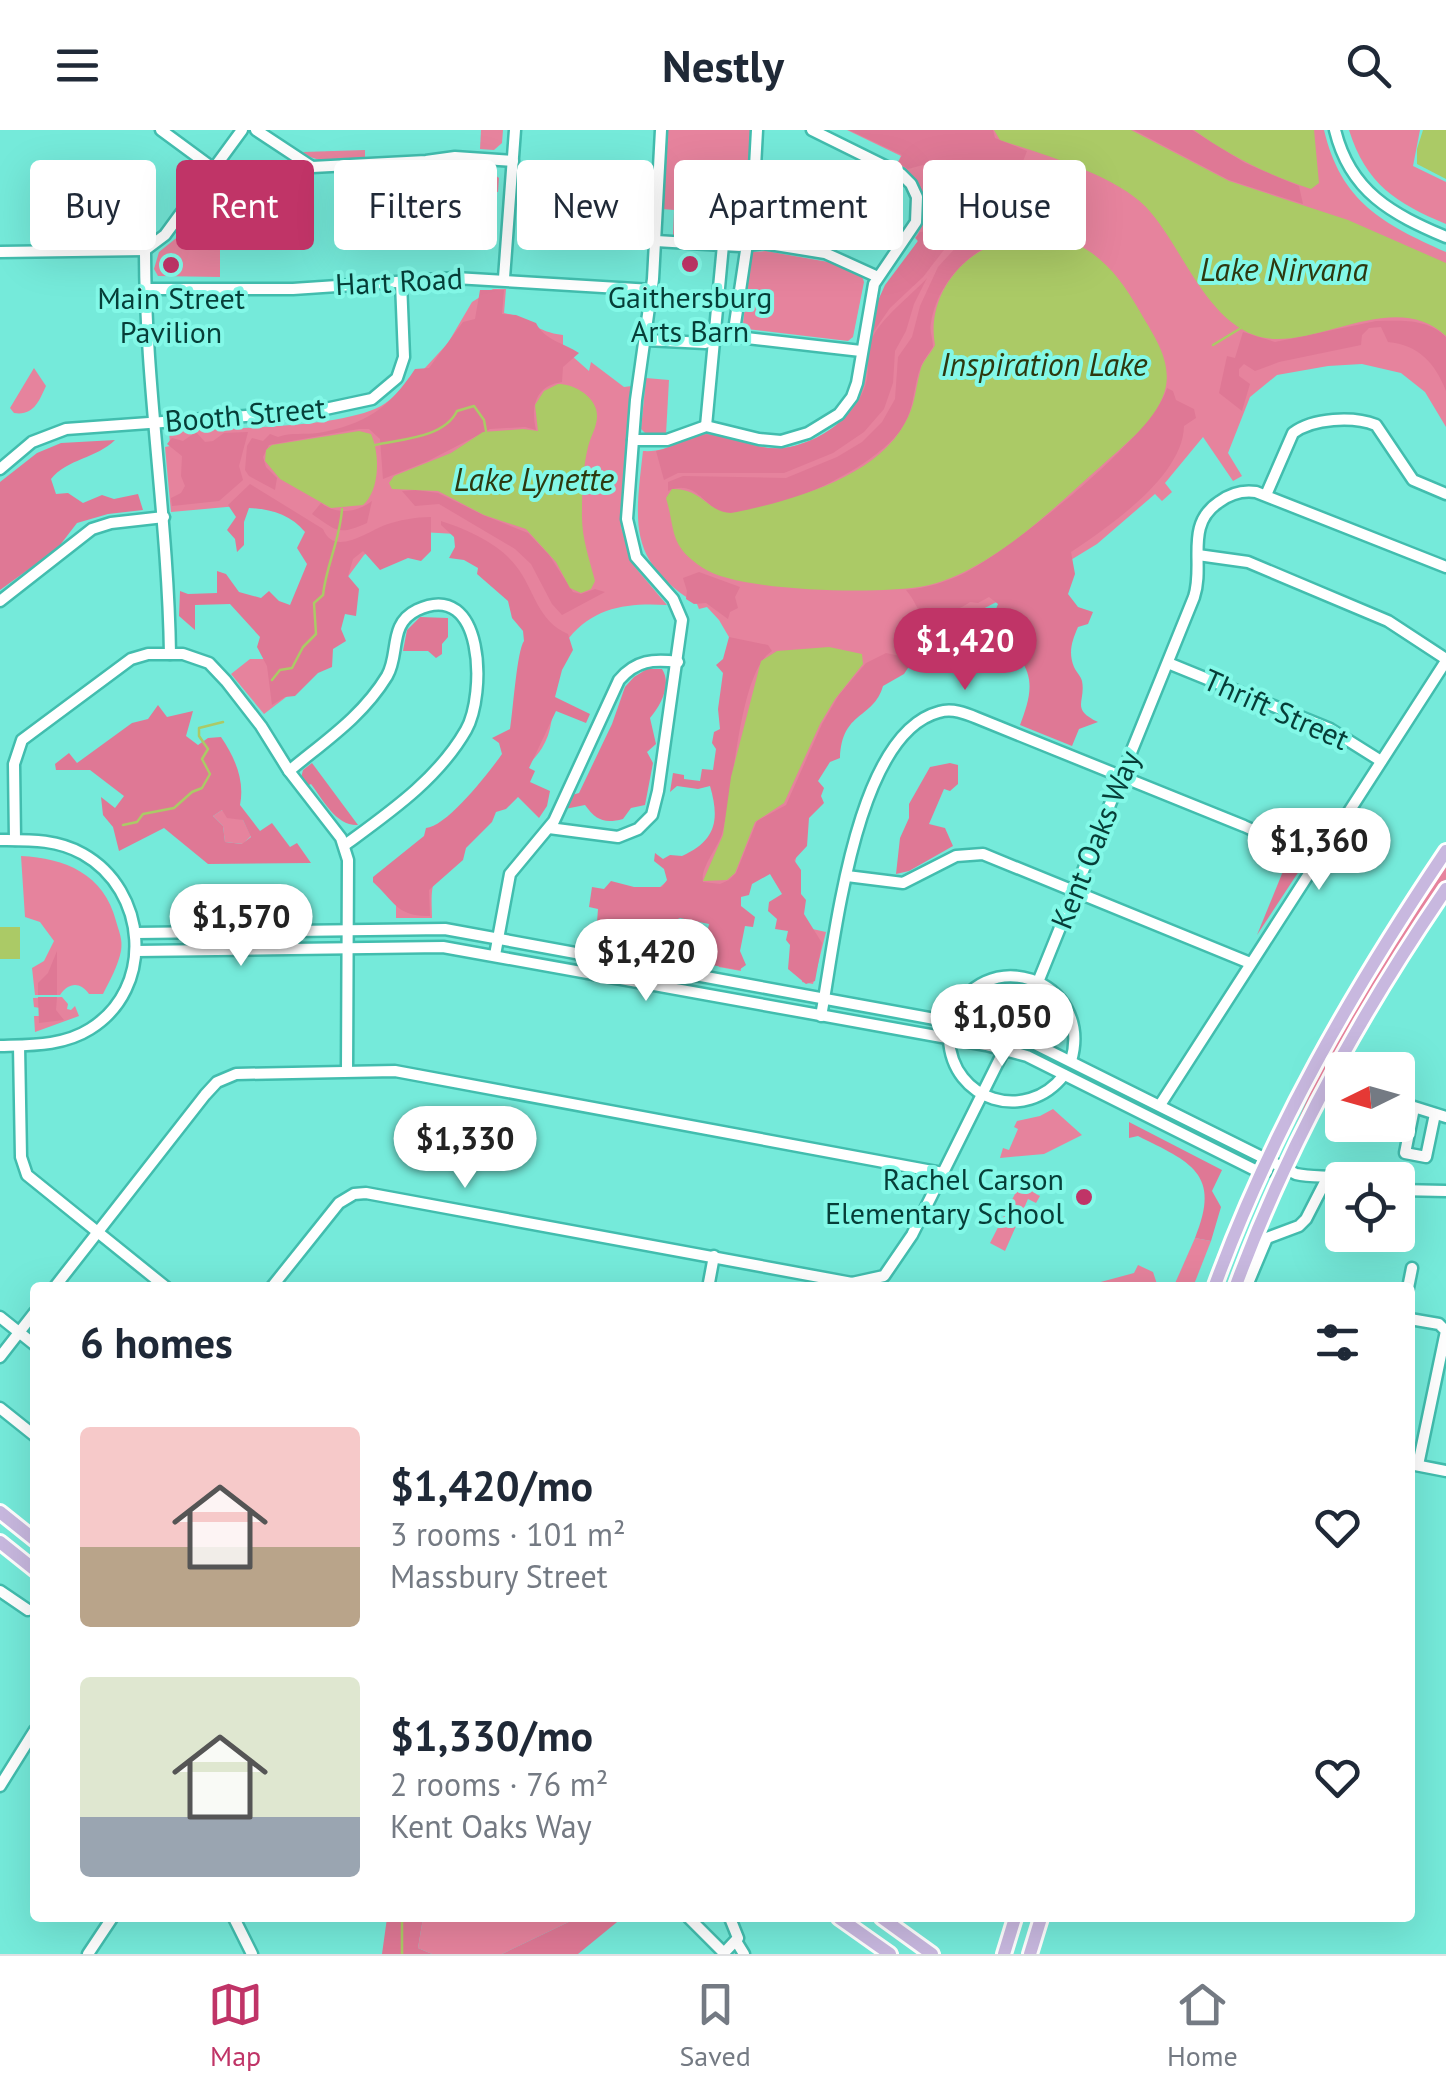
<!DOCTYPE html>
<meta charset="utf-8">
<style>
body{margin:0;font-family:"PT Sans",sans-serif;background:#f6f6f7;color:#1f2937;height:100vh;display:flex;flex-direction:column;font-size:38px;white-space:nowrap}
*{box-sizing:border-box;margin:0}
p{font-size:32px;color:#747a83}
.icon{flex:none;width:55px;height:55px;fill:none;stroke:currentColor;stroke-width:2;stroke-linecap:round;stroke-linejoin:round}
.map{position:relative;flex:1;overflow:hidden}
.drawer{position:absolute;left:30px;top:1152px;width:1385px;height:640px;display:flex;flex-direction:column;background:#fff;border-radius:10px;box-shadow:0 10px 40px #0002}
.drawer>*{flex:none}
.guide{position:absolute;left:30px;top:30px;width:1388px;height:90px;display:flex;gap:20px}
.needle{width:65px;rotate:265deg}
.fabs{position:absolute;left:1325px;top:922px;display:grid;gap:20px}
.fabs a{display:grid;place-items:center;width:90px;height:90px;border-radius:10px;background:#fff;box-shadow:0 10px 40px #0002;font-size:50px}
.price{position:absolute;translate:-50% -85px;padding:0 22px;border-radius:35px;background:#fff;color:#222;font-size:32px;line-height:65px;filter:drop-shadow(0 2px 5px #0008)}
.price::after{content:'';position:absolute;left:50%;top:60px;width:30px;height:22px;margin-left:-15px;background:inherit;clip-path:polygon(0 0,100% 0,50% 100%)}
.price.on{background:#c03467;color:#fff}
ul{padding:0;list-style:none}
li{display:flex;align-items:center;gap:30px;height:250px;padding:0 50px}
li span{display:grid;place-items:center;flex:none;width:280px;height:200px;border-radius:10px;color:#555}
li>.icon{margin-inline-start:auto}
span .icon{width:120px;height:120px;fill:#fffc;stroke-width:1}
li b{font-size:42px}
h2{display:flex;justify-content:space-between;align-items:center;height:120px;padding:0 50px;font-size:42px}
.tag{padding:0 35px;border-radius:10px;background:#fff;box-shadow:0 10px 40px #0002;font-size:35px;line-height:90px}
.tag.on{background:#c03467;color:#fff}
header{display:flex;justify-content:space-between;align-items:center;height:130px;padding:0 50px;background:#fff;font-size:45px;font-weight:700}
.dock{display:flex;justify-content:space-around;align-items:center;height:140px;border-top:2px solid #e0e1e3;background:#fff;font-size:28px;color:#747a83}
.dock a{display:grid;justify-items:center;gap:5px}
.dock .on{color:#c03467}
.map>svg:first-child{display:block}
.green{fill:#e6839d}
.forest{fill:#df7895;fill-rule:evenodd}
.water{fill:#abca66}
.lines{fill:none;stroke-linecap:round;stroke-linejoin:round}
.stream{stroke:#abca66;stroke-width:2.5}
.minor-casing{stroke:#42bdae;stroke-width:15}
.major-casing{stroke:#fff;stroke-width:18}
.minor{stroke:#fff;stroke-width:10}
.major{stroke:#c8b8df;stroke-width:12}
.poi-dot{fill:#c03467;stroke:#83f8e7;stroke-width:4}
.labels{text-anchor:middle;stroke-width:8;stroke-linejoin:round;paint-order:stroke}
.street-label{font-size:30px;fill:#063e38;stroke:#83f8e7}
.poi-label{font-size:30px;fill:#063e38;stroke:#83f8e7}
.water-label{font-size:32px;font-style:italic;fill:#2d380f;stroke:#83f8e7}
</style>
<header><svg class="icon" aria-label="menu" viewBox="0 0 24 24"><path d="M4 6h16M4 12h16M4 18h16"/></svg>Nestly<svg class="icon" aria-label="search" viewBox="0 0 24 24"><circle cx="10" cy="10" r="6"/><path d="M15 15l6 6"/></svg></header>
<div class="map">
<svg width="1446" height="1824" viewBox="0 0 1446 1824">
<rect width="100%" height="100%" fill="#75eada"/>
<g class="green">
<path d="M481,0H503L502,13L494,20L480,19Z"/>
<path d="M667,0H753L749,84L742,109L673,105L674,80L663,79Z"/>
<path d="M847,0H1324C1341,72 1383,94 1446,122V297L1425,262L1401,243L1362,234L1328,236L1277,245L1250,267L1228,323L1242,346L1233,351L1203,307L1165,353L1172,362L1162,371L1155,364L1097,414L1028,456L977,482L889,545L850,589L809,663L790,758L808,798L826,802L813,854L802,852L805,839L780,741H746L736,790L741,841L719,837L712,818V788L680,782L641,804L637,822L593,814L706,718L714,708L733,514L719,490L707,477L699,479L697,474C627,431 635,393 643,321C671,323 685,304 709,305C736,305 758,322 785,318C803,315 821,307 835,296C880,259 860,224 876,176C884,154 905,131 918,111L915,108C934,80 925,51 897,34L901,26Z"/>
<path d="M1349,0H1420L1413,36L1446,52V94C1396,73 1366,54 1349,0Z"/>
<path d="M365,20V28C345,29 318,36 303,22Z"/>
<path d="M479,38L493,39L495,45L499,48L498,62L479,59Z"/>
<path d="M207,70H220V147L158,146L154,139L159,122L185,101Z"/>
<path d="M766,121L834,133L862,146L864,152L853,207L848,211L747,199L743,193L752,122Z"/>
<path d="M493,159H506L504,183C531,188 534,202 563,205V218L589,241L591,232L624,257L632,256L621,397L635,437L667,475C629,473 595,476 569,508C543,540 563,586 542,618C531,635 513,648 500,664C483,684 446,728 435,750C430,760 432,777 432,788H396V775L502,646L532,487L456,404L421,402L374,418L364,425L347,448L311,548L264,584L231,544L250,529H264L313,433L312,409L288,382L249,375L171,382L165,317L170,316L169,301C221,298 338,299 381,276C393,269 401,259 409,248L413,251L448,213L472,172Z"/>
<path d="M34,238L46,256C39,271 34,286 14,283L10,278Z"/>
<path d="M646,248L669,250L666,304L645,303L641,299Z"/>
<path d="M222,680L243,690L251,706L243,714L225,712L223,696L213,686Z"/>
<path d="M21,726C65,728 104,744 116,791C119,802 123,809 121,821C118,836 110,850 103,864H89C80,851 68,853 60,865H35L32,838L44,831L54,811L40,792L25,787Z"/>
<path d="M1446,735V749L1364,875L1286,1018L1332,913L1401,800Z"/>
<path d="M62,867L68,874L67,879L71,880L75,876L79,886L35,902L34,886H40V878L34,877L33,868Z"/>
<path d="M1053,979L1082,1005L1044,1024L1000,1028L1003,1018L1009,1020L1018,999L1014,997L1017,991L1040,986Z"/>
<path d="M1029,1054L1036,1057V1064L1040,1066L1036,1073L1028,1069L1005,1121L990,1113L1019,1056L1023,1058Z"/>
<path d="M1195,1108L1211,1111L1193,1157L1173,1158Z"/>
<path d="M1138,1135L1153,1142L1158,1157H1082L1134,1143Z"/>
<path d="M423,1788H577L502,1824H432L418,1818Z"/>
</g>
<g class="forest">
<path d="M849,0H993L995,8L1027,21L1020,39L1022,59L992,63L968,71C961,45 943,47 923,35L908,39L898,33L902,25Z"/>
<path d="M1134,0H1192L1245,33L1299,56L1303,74L1229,50Z"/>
<path d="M1008,71L1021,80L1022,88L1014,93L985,95L947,116L923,147L890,178L872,204L877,173L885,155L918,111L916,108L920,102L933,101L974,80Z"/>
<path d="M996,98L1013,99L1018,108C975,111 937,152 931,193C929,201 933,209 933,217C929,223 924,229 921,236C913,256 915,276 904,295C878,338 778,383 728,383C706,383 698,347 668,361V352L683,346L786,348L837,327L862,312L882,292L895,269L898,227L912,207L920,176L938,137L959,114Z"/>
<path d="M927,148L914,174L906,201L895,221L893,253L884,279L864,302L833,323L784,343H678L664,350L656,321C674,318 689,304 707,304C733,305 756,321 782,318C818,315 860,285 867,249C869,237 867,222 871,211C879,189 911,166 927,148Z"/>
<path d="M480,160H504L502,184L516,185L536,193C544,210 564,213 579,223L563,237L562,252C534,256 531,278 536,300L525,297L490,299L428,331L383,349L380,309L369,299H359L269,315L263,327L266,337L277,348L275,360L249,346L245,340L247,316L252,308L263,311L270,304L278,307C291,302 305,305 318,303C364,295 390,278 415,239L429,238L463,192L475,189Z"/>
<path d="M1376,191C1402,191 1426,188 1446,207V261C1435,233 1419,215 1388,212L1381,197L1369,198L1362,205L1361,215L1279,232L1255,241L1244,234L1239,239V246L1250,254L1242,281L1219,263L1227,226L1235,228L1243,202L1275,212Z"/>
<path d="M1167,258L1173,261L1176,270L1194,279L1196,288L1184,296C1183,346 1110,396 1071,422L1075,444L1068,464L1078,477L1093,482L1088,494L1078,497C1072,511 1068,522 1074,537C1076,542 1081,546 1082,551C1086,572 1070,579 1098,592L1079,599L1072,616L1020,595C1029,571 1036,550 1020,529L1006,534L1000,532L1002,516L979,506L930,519L971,498L982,484H994L998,474L989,467L978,473L970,472C957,482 940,482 929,495C917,482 916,471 906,460C927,458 946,452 965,443C1012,418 1153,307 1167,258Z"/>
<path d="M196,302L205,312L213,311L224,303L248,302L239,336L243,350L219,371L172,376L171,368L181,363L185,356L181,346L182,326L167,314L172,308L183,311Z"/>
<path d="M115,310C97,328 67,329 51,349L56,364L68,363L83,373L102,365L114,369L138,364L143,380L108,384L77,393L57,419L0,460V352L37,323L61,313Z"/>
<path d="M250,354L323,399C334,427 367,402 385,395C399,390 416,387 431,387V421L421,431L408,428L380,440L363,421L353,429L348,446L359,459L356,486L345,484L341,499L346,511L333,519L332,537L318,543L295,566L285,567L272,575L267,536L257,517L260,507L230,474L195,475V500L179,486L180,461L188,464L217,463V441L226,444L239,462L261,468L269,461L279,471L290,475L307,434L297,418L305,402C291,385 271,379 249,378L244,392V415L237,422L235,409L227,400L236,387L228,375Z"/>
<path d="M416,360L438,363L483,385L528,403L549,425L573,462L581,464L595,459L605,462L562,485L552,474L531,434L515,419L439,374L415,376L402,361Z"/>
<path d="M372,371L367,393C338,406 337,401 312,384L321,373C336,385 357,383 372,371Z"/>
<path d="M441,391C466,399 500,414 516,436C535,460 537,491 568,504L573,520L562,540L555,567L590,584L586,593L556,581L529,638L535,641L530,652L550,661L547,676L539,688L518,667L506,679L496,682L492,692L466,718L463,730L429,760L430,786C397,787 394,771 373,752V747L424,706L426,698C447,697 491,640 502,624L499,613L492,608L510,599C513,581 517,520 524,511L523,501L512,488L508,471L477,444L478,438L464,430L449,428L455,417L454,407L441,395Z"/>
<path d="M699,442L740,457L735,467L738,478L730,482L728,489L706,473L694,474L686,469L687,461L683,448Z"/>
<path d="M420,487L448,488V507L442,514V524L436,528L428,521H403L407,500Z"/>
<path d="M729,507L768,515L772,521C738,542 734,664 722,704C717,719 700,738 703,752L720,754L729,750L736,743L757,691L786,675L822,594L839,565L866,533L886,523L914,529L904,544L883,556C873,590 842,580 840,628L830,632L818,651L824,658L821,666L824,673L809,688L807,716L794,730L801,740V764L806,770L804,784L822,813L815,851L806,854L788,839L790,815L786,810L788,801L775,799L777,789L768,781L769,772L782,764L770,744L752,754L749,765L741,767V776L755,787L753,797L745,796L740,821L746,835L739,840L701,833L709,794L680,788C667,795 653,793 640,800L637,813L596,805L598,779L589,777L592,757L604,759L611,751L634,757H662L667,750L664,739L654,731L655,723L663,729L670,725L682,726C716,711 720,690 710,656L698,659L677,656L670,662L673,643L684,645V649L700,651L702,639L713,640L716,619L712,613L714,602L720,599L718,579L723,543L716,535L723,529Z"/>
<path d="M647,539H662C672,554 661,575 650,588L656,614L647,622L653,633L645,675L631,678L623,689C604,694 596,690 585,675L565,679L572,665L579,663L612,594L625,557L634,547Z"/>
<path d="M158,575L167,587L193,581L186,606L198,615L208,608L221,607C235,628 245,650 240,675L260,701L272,693L290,717L297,713L311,733L208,734L164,698L119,721L113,697L103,685L101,667L115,678L124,666L90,640H56L55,634L69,623L77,633L132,593L148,589ZM222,680L227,688L243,690L251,707L242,714L225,712L223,696L213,686Z"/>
<path d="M312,633L358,695C336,696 324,671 311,654L307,656L301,648L303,640Z"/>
<path d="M950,633L958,635V654L950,661L944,659L929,694L945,698L953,716L909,741L896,744L900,708L909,688V674L930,637Z"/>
<path d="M1289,728L1301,738L1257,805L1288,729Z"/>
<path d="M57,821V865H38V853L48,843Z"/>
<path d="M38,867H57L56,880L64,890L39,893Z"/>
<path d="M1129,992L1222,1040L1212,1061L1221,1077L1211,1111L1195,1108C1222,1043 1190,1032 1138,1006L1129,1008Z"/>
<path d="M387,1788H423L418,1818L432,1824H382Z"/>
<path d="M577,1788H622L578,1824H502Z"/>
</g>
<g class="water">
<path d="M994,0H1131L1229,51L1348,90L1446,133V206C1393,155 1308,226 1254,205C1203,186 1181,114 1146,77C1113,44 1044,25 1000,10Z"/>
<path d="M1194,0H1314L1319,53L1311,59C1270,46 1228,25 1194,0Z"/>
<path d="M1423,0H1446V49L1417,34V19Z"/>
<path d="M1057,107C1096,117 1119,145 1139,180C1152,203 1171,228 1166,256C1160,288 1123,316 1100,337C1058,374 1014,418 962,443C949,449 934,455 919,457C876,464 738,462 703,438C668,415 676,401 666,368L672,359C702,358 707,382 731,383C788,372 876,348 905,293C915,276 915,261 920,242C922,231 930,225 935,215C926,168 961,120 1009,110C1024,107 1041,108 1057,107Z"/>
<path d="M558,254C573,254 591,264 596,279C600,293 591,304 588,317C583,337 582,361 582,381C581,407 589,427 595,451L591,459L581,463L570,458L556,432L526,399L484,385L438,361L392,359L389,353L394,346L451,323L483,302L523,299L538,301L535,275L544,261Z"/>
<path d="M359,301L371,304C380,324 380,360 363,375L331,378L280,349L265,331L266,320L272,315Z"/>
<path d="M829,517L862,524L863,534L835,569L820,594L784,673L755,692L735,743L727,750L703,751L723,705L731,647L761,531L777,521Z"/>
<rect x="0" y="797" width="20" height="32"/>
</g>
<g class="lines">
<g class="stream">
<path d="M1213,215L1241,198"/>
<path d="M375,315C401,309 444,308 457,281L474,276L484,290L486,301"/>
<path d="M272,550L280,540L292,538L303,517L316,504L314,473L323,465C326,436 340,410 342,379"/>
<path d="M123,695L137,692L143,684L174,678L192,662L202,658L210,644L202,629L208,619L199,606V598L223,592"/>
<path d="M1410,1354L1412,1353"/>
<path d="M402,1824V1788"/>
</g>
<g class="minor-casing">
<g id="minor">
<path d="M161,0L214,39"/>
<path d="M256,0L312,37L426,31L455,27L513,31"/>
<path d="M1335,0C1350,62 1392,84 1446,107"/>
<path d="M656,111L739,116L763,113L825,123L878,147"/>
<path d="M145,120C145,255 168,388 170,524"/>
<path d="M0,122L145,120L165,105L242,0"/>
<path d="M504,148L515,0"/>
<path d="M145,159H293L455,148L652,160"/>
<path d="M733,207L753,74L757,0"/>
<path d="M646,210L705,213L729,206L861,221"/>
<path d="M706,296L723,115"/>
<path d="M633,310H667L706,296L759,309L781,311L808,303L839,284L852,267L857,253L874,154L916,92L917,67L911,54L901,44L812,0"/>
<path d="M0,339L32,312L66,299L316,281L372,269L397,248L404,227L401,152"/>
<path d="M1266,365L1293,303C1313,288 1353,286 1376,295L1413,350L1446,364"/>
<path d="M1198,425L1248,432L1388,491L1446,529"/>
<path d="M0,471L92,399L111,393L164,387"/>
<path d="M1168,533L1330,599L1381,631"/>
<path d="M289,641C325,611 362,587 387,546C400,524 388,494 417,480C485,448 486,565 466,600C438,649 390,682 345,715"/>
<path d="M549,698L618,707L638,699L652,685L658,661L682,490L673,469L636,427L627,389L636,270L653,149L661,0"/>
<path d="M0,710C29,710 57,709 83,724C147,760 156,858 90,899C63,916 31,915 0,916"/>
<path d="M15,710L14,634L22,610L131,529L148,524H183L209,533L226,551L261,596L289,641L341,708L348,730L347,941"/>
<path d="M847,746L903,753L956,726L983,724L1250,833"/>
<path d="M136,803L445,799L951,892L1035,914L1296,1044C1314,1048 1335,1045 1350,1050"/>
<path d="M136,821L443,817L986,915L1027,926L1259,1042L1267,1041"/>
<path d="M495,825L510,744L554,691L619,550C636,530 653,529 678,532"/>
<path d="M821,886C835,813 854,604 939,582C952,578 965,583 977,588L1244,696L1286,715L1315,732"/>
<path d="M951,892C980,810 1095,848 1071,931"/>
<path d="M949,909C952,971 1026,994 1064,945"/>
<path d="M19,916L21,1027L27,1045L167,1158"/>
<path d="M1342,927L1364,940"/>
<path d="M1398,972L1446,987"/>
<path d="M1160,975L1446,531"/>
<path d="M1414,978L1405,1023L1426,1027L1435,984"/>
<path d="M1398,1060L1446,1061"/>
<path d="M54,1158L205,965L217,952L236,944L395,941L943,1043"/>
<path d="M271,1158L339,1073L354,1064L366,1063L852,1153L884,1146L912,1105L1038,852L1194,467C1205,434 1184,395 1219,372C1231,363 1242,360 1256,362L1446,437"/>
<path d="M708,1158L714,1126"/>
<path d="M1246,1158L1267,1108L1299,1096L1306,1089L1326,1050"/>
<path d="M1408,1158L1412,1138"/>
<path d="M0,1187L35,1215"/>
<path d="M1410,1189L1439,1194L1446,1201L1418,1335"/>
<path d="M0,1227L35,1182"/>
<path d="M0,1278L35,1306"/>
<path d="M1410,1334L1446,1341"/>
<path d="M0,1461L28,1480"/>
<path d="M0,1656L35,1600"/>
<path d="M234,1788L252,1824"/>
<path d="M689,1788L724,1823"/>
<path d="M736,1811L744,1824"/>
<path d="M88,1824L112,1788"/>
<path d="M723,1824L738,1808L730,1788"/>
</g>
</g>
<g class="major-casing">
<g id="major">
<path d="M1214,1158C1271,1001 1353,859 1446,721"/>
<path d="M1235,1158C1287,1016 1361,883 1446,759"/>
<path d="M0,1382L35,1410"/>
<path d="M0,1412L35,1440"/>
<path d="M839,1788L890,1824"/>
<path d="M882,1788L932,1824"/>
<path d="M1004,1824L1015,1788"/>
<path d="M1030,1824L1041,1788"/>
</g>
</g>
<use href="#minor" class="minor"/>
<use href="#major" class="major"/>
</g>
<g class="poi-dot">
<circle cx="690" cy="134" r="10"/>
<circle cx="171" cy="135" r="10"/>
<circle cx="1084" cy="1067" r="10"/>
</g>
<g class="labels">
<g class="street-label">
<text transform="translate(399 152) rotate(-3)" y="10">Hart Road</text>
<text transform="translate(245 285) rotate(-5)" y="10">Booth Street</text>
<text transform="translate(1276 580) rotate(24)" y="10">Thrift Street</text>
<text transform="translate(1096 710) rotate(-68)" y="10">Kent Oaks Way</text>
</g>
<g class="poi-label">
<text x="690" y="178">Gaithersburg<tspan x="690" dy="34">Arts Barn</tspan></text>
<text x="171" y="179">Main Street<tspan x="171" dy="34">Pavilion</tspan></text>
<text x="1064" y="1060" text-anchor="end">Rachel Carson<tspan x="1064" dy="34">Elementary School</tspan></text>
</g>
<g class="water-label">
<text x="1284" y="151">Lake Nirvana</text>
<text x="1044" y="246">Inspiration Lake</text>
<text x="534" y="361">Lake Lynette</text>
</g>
</g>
</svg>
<div class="fabs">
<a><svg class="needle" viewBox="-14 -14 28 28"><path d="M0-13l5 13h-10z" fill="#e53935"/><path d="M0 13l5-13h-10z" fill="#747a83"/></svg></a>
<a><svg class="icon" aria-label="locate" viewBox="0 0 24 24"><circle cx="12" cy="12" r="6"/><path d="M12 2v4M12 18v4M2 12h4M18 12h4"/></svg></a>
</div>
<b class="price on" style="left:965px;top:563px">$1,420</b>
<b class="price" style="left:1319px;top:763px">$1,360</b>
<b class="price" style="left:241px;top:839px">$1,570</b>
<b class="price" style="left:646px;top:874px">$1,420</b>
<b class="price" style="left:1002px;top:939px">$1,050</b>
<b class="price" style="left:465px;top:1061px">$1,330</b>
<div class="guide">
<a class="tag">Buy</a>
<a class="tag on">Rent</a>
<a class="tag">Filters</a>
<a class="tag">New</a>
<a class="tag">Apartment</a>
<a class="tag">House</a>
</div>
<section class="drawer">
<h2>6 homes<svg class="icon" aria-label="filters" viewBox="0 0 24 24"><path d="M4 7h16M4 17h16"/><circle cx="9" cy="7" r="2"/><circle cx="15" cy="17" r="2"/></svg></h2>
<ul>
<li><span style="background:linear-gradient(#f6c9c9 60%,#b9a48a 0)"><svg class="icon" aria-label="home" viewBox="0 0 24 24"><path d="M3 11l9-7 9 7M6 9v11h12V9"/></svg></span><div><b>$1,420/mo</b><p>3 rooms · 101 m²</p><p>Massbury Street</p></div><svg class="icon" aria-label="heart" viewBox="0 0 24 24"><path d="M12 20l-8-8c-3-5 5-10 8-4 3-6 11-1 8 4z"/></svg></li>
<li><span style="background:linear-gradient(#dfe7d0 70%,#9aa5b1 0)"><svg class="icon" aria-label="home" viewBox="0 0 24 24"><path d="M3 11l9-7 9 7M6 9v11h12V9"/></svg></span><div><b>$1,330/mo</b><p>2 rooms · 76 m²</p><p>Kent Oaks Way</p></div><svg class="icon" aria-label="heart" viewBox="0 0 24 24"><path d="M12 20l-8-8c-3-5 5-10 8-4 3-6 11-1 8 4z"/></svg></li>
</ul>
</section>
</div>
<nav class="dock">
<a class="on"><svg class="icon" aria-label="map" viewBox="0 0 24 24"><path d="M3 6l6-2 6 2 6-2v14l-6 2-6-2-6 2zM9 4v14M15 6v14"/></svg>Map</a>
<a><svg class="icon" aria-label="saved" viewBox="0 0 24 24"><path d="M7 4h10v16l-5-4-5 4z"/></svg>Saved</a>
<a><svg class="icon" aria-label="home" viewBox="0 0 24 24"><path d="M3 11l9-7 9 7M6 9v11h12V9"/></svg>Home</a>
</nav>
